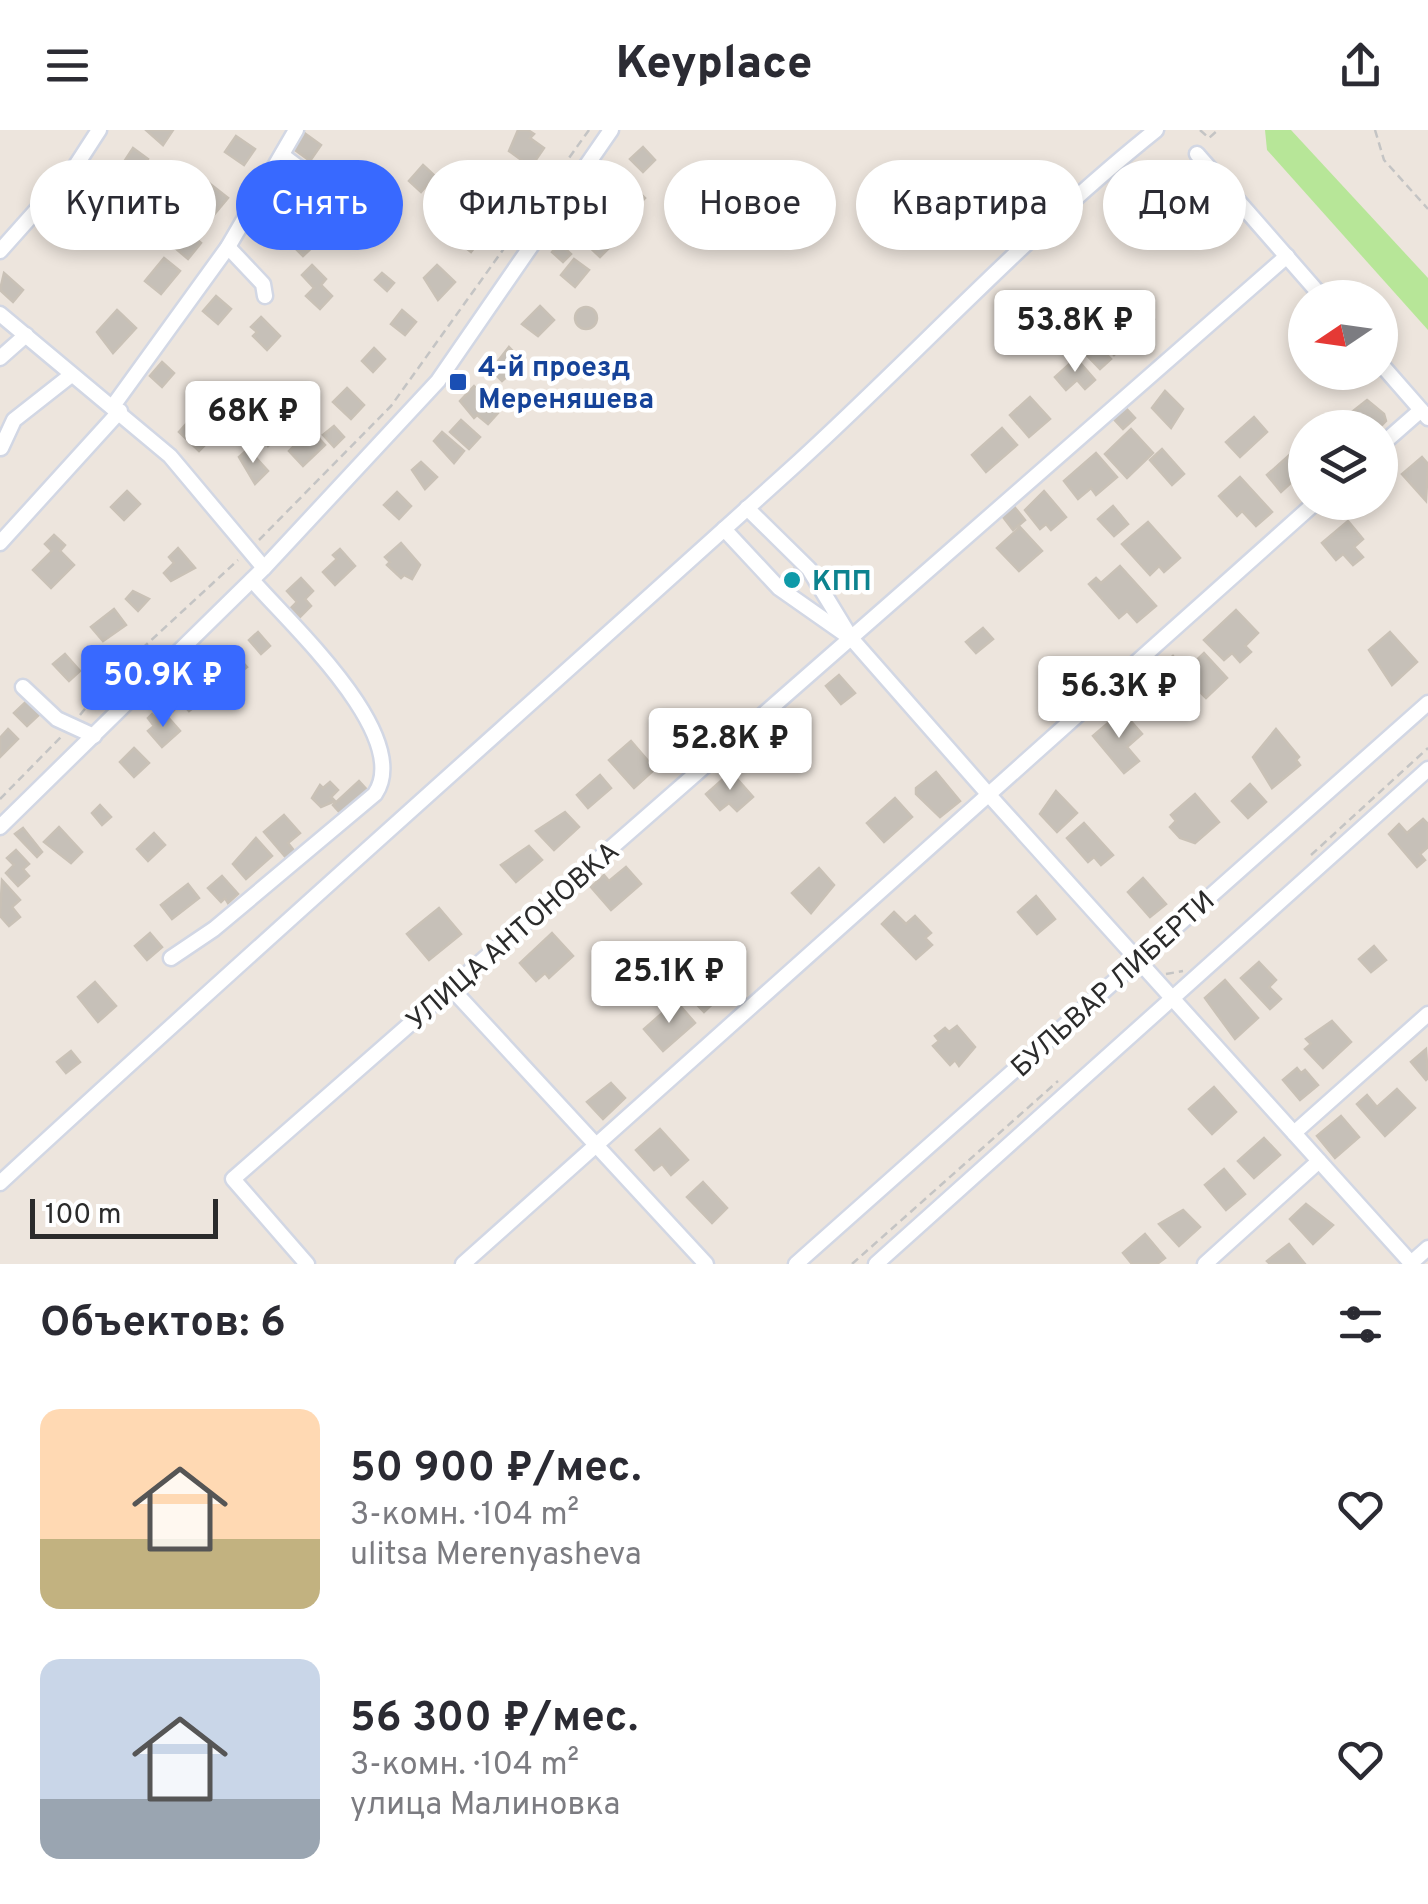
<!DOCTYPE html>
<html lang="ru">
<meta charset="utf-8">
<style>
body{margin:0;font-family:Overpass,sans-serif;background:#f2f2f3;color:#2b2b33;height:100vh;display:flex;flex-direction:column;font-size:38px;white-space:nowrap}
*{box-sizing:border-box;margin:0}
p{font-size:32px;color:#7c7c81}
.icon{flex:none;width:55px;height:55px;fill:none;stroke:currentColor;stroke-width:2;stroke-linecap:round;stroke-linejoin:round}
.map{position:relative;height:1134px;overflow:hidden}
.panel{display:flex;flex-direction:column;background:#fff;flex:1}
.panel>*{flex:none}
.banner{position:absolute;left:30px;top:30px;width:1370px;height:90px;display:flex;gap:20px}
.needle{width:65px;rotate:257deg}
.controls{position:absolute;left:1288px;top:150px;display:grid;gap:20px}
.controls a{display:grid;place-items:center;width:110px;height:110px;border-radius:50%;background:#fff;box-shadow:0 5px 15px #0003;font-size:50px}
.scale{position:absolute;left:30px;bottom:25px;width:188px;box-sizing:border-box;padding-left:10px;border:5px solid #2b2b2b;border-top:0;font-size:28px;line-height:35px;white-space:nowrap;color:#2b2b2b;-webkit-text-stroke:8px #fff;paint-order:stroke}
.price{position:absolute;translate:-50% -85px;padding:0 22px;border-radius:10px;background:#fff;color:#222;font-size:32px;line-height:65px;filter:drop-shadow(0 2px 5px #0008)}
.price::after{content:'';position:absolute;left:50%;top:60px;width:30px;height:22px;margin-left:-15px;background:inherit;clip-path:polygon(0 0,100% 0,50% 100%)}
.price.current{background:#3869ff;color:#fff}
ul{padding:0;list-style:none}
li{display:flex;align-items:center;gap:30px;height:250px;padding:0 40px}
li span{display:grid;place-items:center;flex:none;width:280px;height:200px;border-radius:20px;color:#555}
li>.icon{margin-inline-start:auto}
span .icon{width:120px;height:120px;fill:#fffc;stroke-width:1}
li b{font-size:42px}
h2{display:flex;justify-content:space-between;align-items:center;height:120px;padding:0 40px;font-size:42px}
.chip{padding:0 35px;border-radius:45px;background:#fff;box-shadow:0 5px 15px #0003;font-size:35px;line-height:90px}
.chip.current{background:#3869ff;color:#fff}
header{display:flex;justify-content:space-between;align-items:center;height:130px;padding:0 40px;background:#fff;font-size:45px;font-weight:800}
.map>svg:first-child{display:block}
.green{fill:#b7e698}
.building{fill:#c6c0b8;stroke:#c9c1b6;stroke-width:2.5}
.lines{fill:none;stroke-linecap:round;stroke-linejoin:round}
.minor-casing{stroke:#d2d7e4;stroke-width:19}
.path{stroke:#c4c4c4;stroke-width:2.5;stroke-dasharray:8 5;stroke-linecap:butt}
.minor{stroke:#fff;stroke-width:14}
.transit-dot{fill:#1a4fb4;stroke:#fff;stroke-width:4}
.culture-dot{fill:#0f9aa8;stroke:#fff;stroke-width:4}
.labels{text-anchor:middle;stroke-width:9;stroke-linejoin:round;paint-order:stroke}
.transit-label{font-size:28px;font-weight:bold;fill:#164399;stroke:#fff;text-anchor:start}
.culture-label{font-size:28px;font-weight:bold;fill:#0d838f;stroke:#fff;text-anchor:start}
.street-label{font-size:28px;fill:#2b2b2b;stroke:#fff}
</style>
<header><svg class="icon" aria-label="menu" viewBox="0 0 24 24"><path d="M4 6h16M4 12h16M4 18h16"/></svg>Keyplace<svg class="icon" aria-label="share" viewBox="0 0 24 24"><path d="M12 15V3M7 8l5-5 5 5M5 13v7h14v-7"/></svg></header>
<div class="map">
<svg width="1428" height="1134" viewBox="0 0 1428 1134">
<rect width="100%" height="100%" fill="#ede5dd"/>
<path class="green" d="M1265,0H1291L1428,148V200L1267,20Z"/>
<g class="building">
<path d="M146,0H173L163,15Z"/>
<path d="M518,0H528L534,4L530,8L544,18L531,37L509,21Z"/>
<path d="M303,2L321,15L310,31L291,17Z"/>
<path d="M236,6L255,19L244,35L225,22Z"/>
<path d="M643,17L655,30L643,42L630,29Z"/>
<path d="M133,18L148,29L135,48L120,38Z"/>
<path d="M423,35L435,46L421,62L409,51Z"/>
<path d="M352,44L370,60L353,89L340,77L349,67L339,59Z"/>
<path d="M116,48L132,59L118,80L101,69Z"/>
<path d="M489,52L513,71L499,89L476,70Z"/>
<path d="M628,52L645,68L621,93L602,76L609,69L603,63L611,54L619,62Z"/>
<path d="M209,53L228,68L207,93L189,78Z"/>
<path d="M282,66L295,77L278,97L265,86Z"/>
<path d="M720,73L735,88L714,111L698,96L710,76L714,79Z"/>
<path d="M93,84L114,99L100,118L79,103Z"/>
<path d="M460,88L475,100L479,95L487,102L471,122L447,103Z"/>
<path d="M306,98L319,111L303,126L290,113Z"/>
<path d="M187,101L201,113L188,129L174,117Z"/>
<path d="M592,101L610,117L600,127L583,111Z"/>
<path d="M559,113L571,124L563,132L552,122Z"/>
<path d="M164,128L180,141L161,164L145,151Z"/>
<path d="M574,129L589,140L575,157L561,145Z"/>
<path d="M312,135L326,149L321,155L332,166L320,179L306,166L314,158L302,145Z"/>
<path d="M437,135L455,152L438,170L424,148Z"/>
<path d="M4,143L23,160L13,172L0,160Z"/>
<path d="M382,143L394,153L387,161L375,150Z"/>
<path d="M216,166L231,179L218,194L203,181Z"/>
<path d="M1140,172L1154,189L1134,206L1120,189Z"/>
<path d="M540,176L554,190L538,206L522,194Z"/>
<circle cx="586" cy="188" r="11"/>
<path d="M117,180L136,198L113,223L97,202Z"/>
<path d="M402,180L416,192L405,205L391,194Z"/>
<path d="M261,187L280,206L267,220L253,206L257,202L251,197Z"/>
<path d="M1103,193L1124,216L1114,225L1110,221L1107,225L1111,229L1100,239L1078,216Z"/>
<path d="M509,217L523,232L502,251L491,240Z"/>
<path d="M374,218L385,229L373,242L362,231Z"/>
<path d="M1076,228L1095,250L1085,259L1077,250L1066,260L1055,247Z"/>
<path d="M162,232L174,243L162,257L150,246Z"/>
<path d="M474,256L498,283L488,294L477,285L474,288L460,271Z"/>
<path d="M347,258L364,275L351,289L333,272Z"/>
<path d="M1165,261L1183,279L1171,298L1152,278Z"/>
<path d="M1030,267L1050,289L1029,307L1010,285Z"/>
<path d="M1367,270L1384,284L1386,291L1379,298H1361L1355,290L1352,282Z"/>
<path d="M1123,275L1135,288L1123,299L1111,286Z"/>
<path d="M194,285L215,305L199,321L179,302Z"/>
<path d="M1254,287L1267,302L1240,327L1226,312Z"/>
<path d="M264,290L280,306L268,316L253,300Z"/>
<path d="M461,290L480,307L469,319L450,302Z"/>
<path d="M334,296L344,307L334,317L323,305Z"/>
<path d="M1002,298L1017,315L986,342L972,325Z"/>
<path d="M1131,299L1153,323L1127,348L1105,324Z"/>
<path d="M311,300L325,315L303,336L289,321L295,315L287,306L293,301L301,309Z"/>
<path d="M442,302L464,321L454,333L434,311Z"/>
<path d="M248,319L268,341L255,354L239,327Z"/>
<path d="M1162,319L1184,344L1172,355L1150,330Z"/>
<path d="M1295,320L1305,331V340L1281,362L1267,345Z"/>
<path d="M1096,323L1117,347L1096,365L1091,358L1078,369L1064,351Z"/>
<path d="M1422,327L1428,334L1426,371L1402,344Z"/>
<path d="M421,332L437,347L425,359L412,340Z"/>
<path d="M1240,347L1272,382L1256,396L1242,381L1237,386L1219,366Z"/>
<path d="M127,361L140,374L124,390L111,377Z"/>
<path d="M1044,361L1066,387L1051,400L1046,394L1040,399L1025,380Z"/>
<path d="M397,362L411,376L399,389L384,375Z"/>
<path d="M1012,374L1025,390L1013,400L1000,383Z"/>
<path d="M1113,376L1128,394L1114,406L1098,389Z"/>
<path d="M1348,391L1363,409L1354,417L1363,427L1353,435L1343,424L1336,430L1322,413Z"/>
<path d="M1148,392L1180,428L1164,442L1159,436L1150,445L1122,414Z"/>
<path d="M1020,397L1042,421L1019,441L997,418Z"/>
<path d="M54,405L65,415L60,421L74,435L51,458L33,440L52,421L45,414Z"/>
<path d="M401,413L420,435L412,449L404,445L401,448L387,435L390,432L385,427Z"/>
<path d="M178,418L195,438L171,451L164,443L174,433L169,427Z"/>
<path d="M340,419L355,436L335,455L323,442L337,429L333,425Z"/>
<path d="M1120,436L1156,476L1137,492L1127,481L1119,488L1089,454L1096,448L1101,453Z"/>
<path d="M795,438L804,448L788,461L780,451Z"/>
<path d="M301,448L313,461L305,469L311,476L300,487L291,478L297,472L287,461Z"/>
<path d="M133,461L149,469L138,481L126,469Z"/>
<path d="M114,479L126,495L103,511L91,497Z"/>
<path d="M1236,480L1258,503L1245,516L1251,522L1240,532L1232,523L1224,530L1204,510Z"/>
<path d="M983,498L993,509L976,523L966,512Z"/>
<path d="M258,502L270,516L261,524L249,510Z"/>
<path d="M1390,502L1417,532L1392,555L1369,520Z"/>
<path d="M1204,523L1227,548L1206,568L1182,544Z"/>
<path d="M65,524L80,541L69,551L53,534Z"/>
<path d="M237,526L247,537L238,544L228,533Z"/>
<path d="M1173,526L1182,536L1169,547L1160,536Z"/>
<path d="M215,540L227,553L223,557L226,561L220,567L215,561L189,581L180,571L195,565L189,558Z"/>
<path d="M839,545L855,563L841,574L826,556Z"/>
<path d="M168,561L180,574L173,581L160,568Z"/>
<path d="M30,568L43,581L27,596L14,583Z"/>
<path d="M1122,581L1142,604L1127,617L1139,631L1124,643L1093,606Z"/>
<path d="M152,584L159,591L166,585L180,601L162,617L148,601L154,596L148,588Z"/>
<path d="M8,599L18,609L0,627V608Z"/>
<path d="M1276,599L1299,627L1296,630L1300,635L1272,658L1253,627Z"/>
<path d="M631,611L655,639L634,658L609,630Z"/>
<path d="M134,618L149,633L134,647L120,632Z"/>
<path d="M731,642L753,667L737,681L729,673L720,680L706,664Z"/>
<path d="M936,642L960,671L940,687L916,664V658Z"/>
<path d="M600,645L611,658L588,678L577,665Z"/>
<path d="M359,651L368,661L342,685L333,675Z"/>
<path d="M330,652L338,660L331,667L335,671L321,677L312,668L320,655L323,658Z"/>
<path d="M1250,654L1266,672L1248,688L1232,671Z"/>
<path d="M1056,661L1077,683L1057,702L1040,684Z"/>
<path d="M1195,664L1219,692L1195,713L1180,708L1170,697L1176,691L1171,685Z"/>
<path d="M895,668L912,687L884,712L867,693Z"/>
<path d="M100,675L111,687L102,695L92,683Z"/>
<path d="M565,682L579,697L554,720L536,701Z"/>
<path d="M284,685L300,703L288,713L296,723L288,730L264,702Z"/>
<path d="M1423,689L1428,694V717L1420,724L1425,730L1417,737L1389,704L1399,694L1407,703Z"/>
<path d="M1084,693L1113,725L1101,735L1094,727L1088,732L1067,708Z"/>
<path d="M59,697L82,722L71,733L44,712Z"/>
<path d="M23,698L42,722L37,727L15,704Z"/>
<path d="M154,703L165,715L148,731L137,719Z"/>
<path d="M256,708L272,726L246,749L233,734Z"/>
<path d="M529,716L542,730L516,752L501,735Z"/>
<path d="M16,720L29,734L23,739L29,746L18,756L6,743L14,735L7,728Z"/>
<path d="M626,737L641,754L611,780L591,757L604,745L609,751Z"/>
<path d="M819,738L834,755L811,783L792,763Z"/>
<path d="M222,746L238,764L228,773L225,768L221,772L208,758Z"/>
<path d="M1143,748L1166,774L1150,787L1128,762Z"/>
<path d="M2,750L20,770L12,777L20,787L9,796L0,786Z"/>
<path d="M188,754L199,768L172,789L161,775Z"/>
<path d="M1036,766L1055,789L1037,804L1018,782Z"/>
<path d="M439,778L461,804L429,830L407,804Z"/>
<path d="M894,782L906,794L915,786L931,803L925,808L932,815L916,829L882,794Z"/>
<path d="M150,803L162,817L147,830L135,816Z"/>
<path d="M552,803L573,826L549,848L545,843L536,851L520,833Z"/>
<path d="M1374,816L1386,830L1371,842L1359,829Z"/>
<path d="M1259,832L1276,850L1269,857L1281,869L1270,879L1241,848Z"/>
<path d="M706,844L724,863L704,882L686,863Z"/>
<path d="M1225,850L1258,888L1235,909L1205,868Z"/>
<path d="M95,852L116,876L98,892L78,867Z"/>
<path d="M676,871L695,893L663,921L644,899Z"/>
<path d="M1332,891L1351,912L1323,938L1305,919L1311,914L1306,909Z"/>
<path d="M957,896L975,917L959,936L955,930L950,935L933,916L939,911L935,906L945,898L949,902Z"/>
<path d="M1426,919L1428,948L1426,950L1411,932Z"/>
<path d="M71,921L80,932L66,943L57,932Z"/>
<path d="M1297,938L1301,943L1305,940L1318,955L1300,970L1283,950Z"/>
<path d="M611,953L625,968L603,989L587,972Z"/>
<path d="M1214,957L1236,982L1212,1004L1189,979Z"/>
<path d="M1397,959L1415,978L1385,1006L1357,974L1367,965L1377,977Z"/>
<path d="M1341,986L1359,1007L1335,1028L1317,1006Z"/>
<path d="M660,999L688,1030L671,1045L662,1034L654,1040L636,1020Z"/>
<path d="M1264,1008L1280,1025L1254,1048L1238,1031Z"/>
<path d="M1224,1039L1245,1064L1226,1080L1205,1055Z"/>
<path d="M703,1052L727,1078L712,1093L687,1067Z"/>
<path d="M1306,1074L1333,1095L1313,1114L1290,1089Z"/>
<path d="M1183,1080L1200,1097L1179,1116L1159,1094Z"/>
<path d="M1145,1104L1165,1128L1157,1134H1132L1123,1123Z"/>
<path d="M1289,1114L1305,1134H1270L1267,1131Z"/>
</g>
<g class="lines">
<g class="minor-casing">
<g id="minor">
<path d="M1197,24L1323,168"/>
<path d="M282,25L326,58"/>
<path d="M228,117L263,154L265,166"/>
<path d="M0,121L75,37L99,0"/>
<path d="M0,184L170,326L264,438"/>
<path d="M0,228L26,205"/>
<path d="M1380,233L1428,288"/>
<path d="M113,276L228,117L296,0"/>
<path d="M1380,316L1421,280"/>
<path d="M1,318L14,290L70,246"/>
<path d="M747,378L809,439L851,508L989,665L1412,1134"/>
<path d="M724,399L779,458L846,505"/>
<path d="M0,413L120,281"/>
<path d="M23,557L57,589L94,606"/>
<path d="M0,697L264,438L438,251L611,0"/>
<path d="M171,828L214,799L375,664C414,606 288,492 252,450"/>
<path d="M451,858L706,1134"/>
<path d="M1294,1003L1428,884"/>
<path d="M0,1053C262,811 529,576 793,337C915,226 1027,103 1156,0"/>
<path d="M1411,1133L1428,1118"/>
<path d="M307,1134L233,1049L1287,126"/>
<path d="M463,1134L1316,372"/>
<path d="M796,1134L1428,573"/>
<path d="M876,1134L1428,639"/>
<path d="M1205,1134L1319,1031"/>
</g>
</g>
<g class="path">
<path d="M1200,0L1209,8L1218,0"/>
<path d="M1375,0L1384,30L1428,79"/>
<path d="M259,410L391,276L589,0"/>
<path d="M80,585L107,551L238,430"/>
<path d="M0,669L62,606"/>
<path d="M1311,725L1428,618"/>
<path d="M1166,844L1183,841"/>
<path d="M852,1134L1058,951"/>
</g>
<use href="#minor" class="minor"/>
</g>
<rect class="transit-dot" x="448" y="242" width="20" height="20" rx="5"/>
<circle class="culture-dot" cx="792" cy="450" r="10"/>
<g class="labels">
<g class="transit-label">
<text x="478" y="246">4-й проезд<tspan x="478" dy="32">Мереняшева</tspan></text>
</g>
<g class="culture-label">
<text x="812" y="460">КПП</text>
</g>
<g class="street-label">
<text transform="translate(512 805) rotate(-41)" y="10">УЛИЦА АНТОНОВКА</text>
<text transform="translate(1112 853) rotate(-42)" y="10">БУЛЬВАР ЛИБЕРТИ</text>
</g>
</g>
</svg>
<div class="controls">
<a><svg class="needle" viewBox="-14 -14 28 28"><path d="M0-13l5 13h-10z" fill="#e53935"/><path d="M0 13l5-13h-10z" fill="#7c7c81"/></svg></a>
<a><svg class="icon" aria-label="layers" viewBox="0 0 24 24"><path d="M12 4l9 5-9 5-9-5zM3 14l9 5 9-5"/></svg></a>
</div>
<div class="scale">100 m</div>
<b class="price" style="left:1075px;top:245px">53.8K ₽</b>
<b class="price" style="left:253px;top:336px">68K ₽</b>
<b class="price current" style="left:163px;top:600px">50.9K ₽</b>
<b class="price" style="left:1119px;top:611px">56.3K ₽</b>
<b class="price" style="left:730px;top:663px">52.8K ₽</b>
<b class="price" style="left:669px;top:896px">25.1K ₽</b>
<div class="banner">
<a class="chip">Купить</a>
<a class="chip current">Снять</a>
<a class="chip">Фильтры</a>
<a class="chip">Новое</a>
<a class="chip">Квартира</a>
<a class="chip">Дом</a>
</div>
</div>
<section class="panel">
<h2>Объектов: 6<svg class="icon" aria-label="filters" viewBox="0 0 24 24"><path d="M4 7h16M4 17h16"/><circle cx="9" cy="7" r="2"/><circle cx="15" cy="17" r="2"/></svg></h2>
<ul>
<li><span style="background:linear-gradient(#ffd9b3 65%,#c2b280 0)"><svg class="icon" aria-label="home" viewBox="0 0 24 24"><path d="M3 11l9-7 9 7M6 9v11h12V9"/></svg></span><div><b>50 900 ₽/мес.</b><p>3-комн. · 104 m²</p><p>ulitsa Merenyasheva</p></div><svg class="icon" aria-label="heart" viewBox="0 0 24 24"><path d="M12 20l-8-8c-3-5 5-10 8-4 3-6 11-1 8 4z"/></svg></li>
<li><span style="background:linear-gradient(#c9d6e8 70%,#9aa5b1 0)"><svg class="icon" aria-label="home" viewBox="0 0 24 24"><path d="M3 11l9-7 9 7M6 9v11h12V9"/></svg></span><div><b>56 300 ₽/мес.</b><p>3-комн. · 104 m²</p><p>улица Малиновка</p></div><svg class="icon" aria-label="heart" viewBox="0 0 24 24"><path d="M12 20l-8-8c-3-5 5-10 8-4 3-6 11-1 8 4z"/></svg></li>
</ul>
</section>
